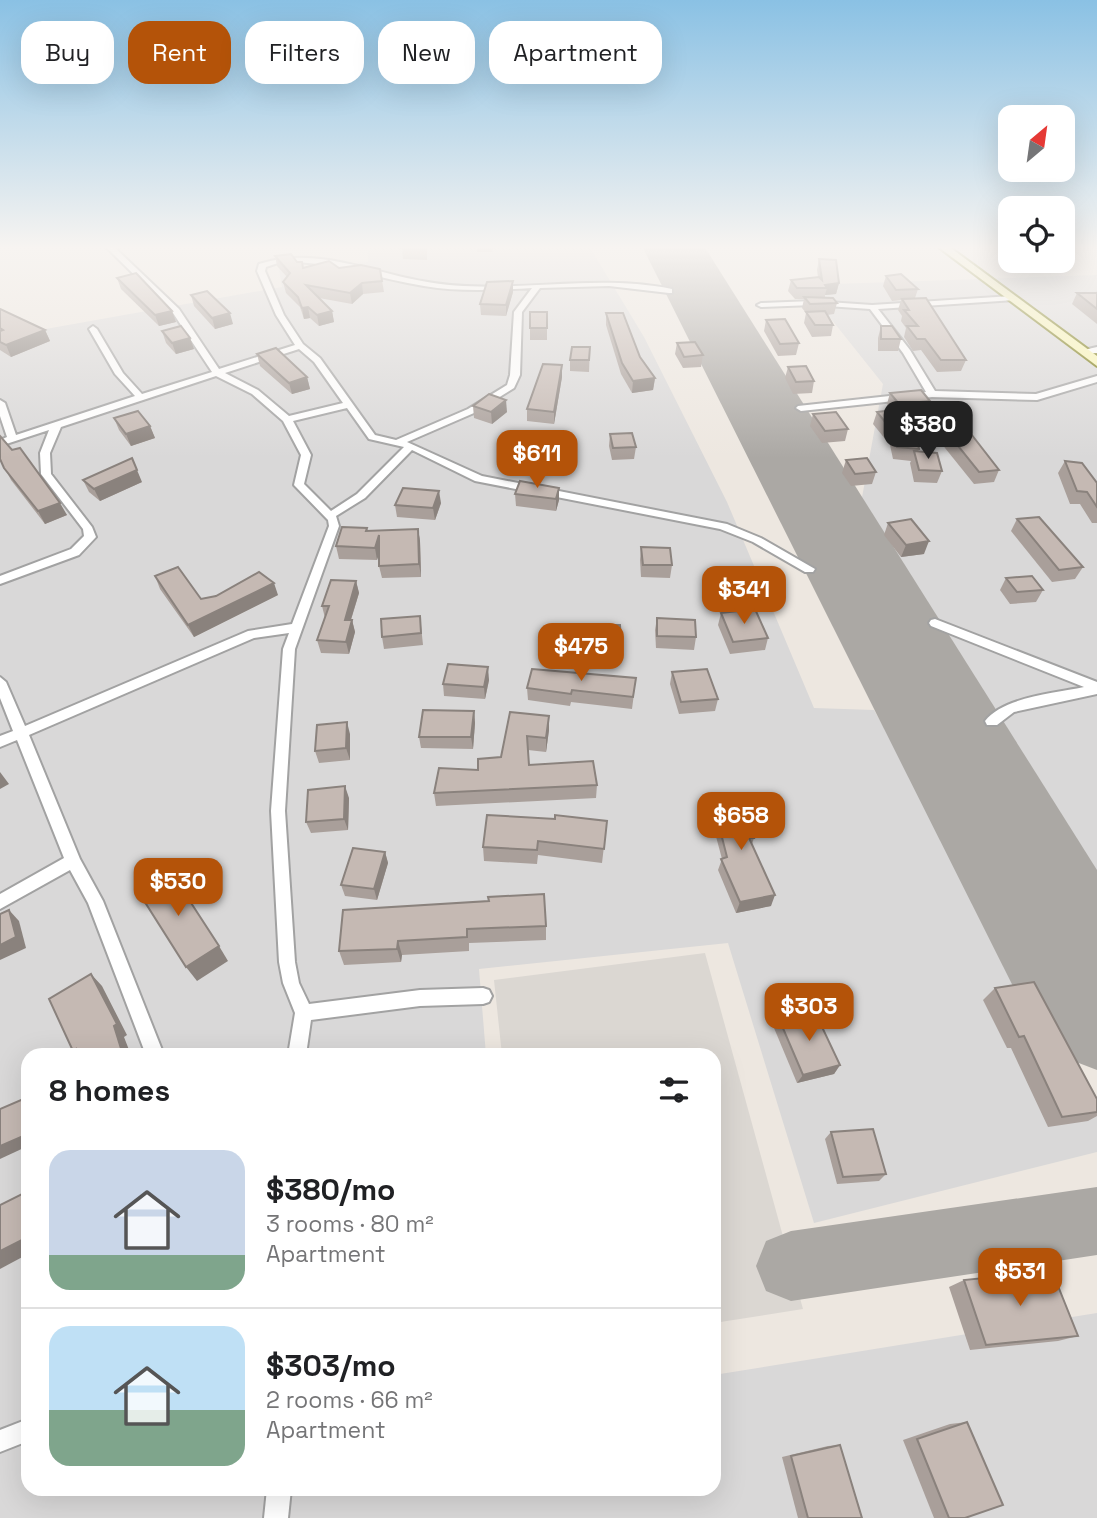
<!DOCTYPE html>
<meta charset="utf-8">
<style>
body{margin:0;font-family:"Space Grotesk",sans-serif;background:#f2f2f2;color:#202124;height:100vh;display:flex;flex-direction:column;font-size:26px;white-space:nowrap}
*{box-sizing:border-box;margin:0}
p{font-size:23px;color:#757577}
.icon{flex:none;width:38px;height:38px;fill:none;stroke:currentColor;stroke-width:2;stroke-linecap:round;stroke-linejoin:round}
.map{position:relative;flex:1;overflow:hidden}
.side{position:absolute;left:21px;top:1048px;width:700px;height:448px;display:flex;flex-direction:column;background:#fff;border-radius:21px;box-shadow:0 7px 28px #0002}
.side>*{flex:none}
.guide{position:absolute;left:21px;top:21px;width:700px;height:63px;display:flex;gap:14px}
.needle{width:46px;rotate:29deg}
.tools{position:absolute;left:998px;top:105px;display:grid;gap:14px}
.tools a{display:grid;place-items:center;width:77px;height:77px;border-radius:14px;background:#fff;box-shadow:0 7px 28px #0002;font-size:35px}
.price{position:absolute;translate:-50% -60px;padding:0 16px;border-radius:14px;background:#b45309;color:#fff;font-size:23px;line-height:46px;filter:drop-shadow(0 2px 4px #0008)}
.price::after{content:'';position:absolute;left:50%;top:42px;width:21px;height:16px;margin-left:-10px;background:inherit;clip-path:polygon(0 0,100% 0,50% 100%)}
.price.selected{background:#222;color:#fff}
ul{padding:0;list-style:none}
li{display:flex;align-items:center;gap:21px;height:175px;padding:0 28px}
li+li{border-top:2px solid #e0e0e0}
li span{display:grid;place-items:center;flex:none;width:196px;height:140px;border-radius:21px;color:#555}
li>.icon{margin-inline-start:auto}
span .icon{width:84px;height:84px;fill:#fffc;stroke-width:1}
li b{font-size:30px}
h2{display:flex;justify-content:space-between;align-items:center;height:84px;padding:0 28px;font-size:30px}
.pill{padding:0 24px;border-radius:21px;background:#fff;box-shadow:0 7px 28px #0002;font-size:24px;line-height:63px}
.pill.selected{background:#b45309;color:#fff}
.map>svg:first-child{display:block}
.residential{fill:#d9d8d8}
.airport{fill:#dbd7d2}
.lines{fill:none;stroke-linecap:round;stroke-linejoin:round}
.taxiway{fill:#aba8a4;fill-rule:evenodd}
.runway{fill:#aba8a4;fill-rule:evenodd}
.street-casing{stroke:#a2a2a2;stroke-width:4}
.secondary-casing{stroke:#717202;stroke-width:4}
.street{fill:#fff;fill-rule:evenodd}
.secondary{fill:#fbf7b0;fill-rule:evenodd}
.wall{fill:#a99f9a}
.shaded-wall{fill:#8a827d}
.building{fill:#c5b9b3;stroke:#8a827d;stroke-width:2}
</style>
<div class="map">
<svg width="1097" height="1518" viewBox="0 0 1097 1518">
<rect width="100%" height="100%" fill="#ede7e0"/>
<g class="residential">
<path d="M368,246H589L644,337L727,502L814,708L874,710L1097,1104V1152L814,1223L728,943L479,969L486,1055H28V1489H714V1375L1097,1313V1518H0V334L12,335L282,287L279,269L368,262Z"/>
<path d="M1097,275V918L858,519L883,384L804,285Z"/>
</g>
<path class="airport" d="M705,953L803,1309L714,1323V1055H502L494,980Z"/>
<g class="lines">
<path class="taxiway" d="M1097,1187V1255L791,1301L766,1291L756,1266L766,1241L791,1231Z"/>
<path class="runway" d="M642,246H704L1097,870V1070L1045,1050Z"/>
<g class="street-casing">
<g id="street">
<path d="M105,246H113L179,309L219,369L295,345L276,315L257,271L259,264C313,246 368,271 422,281C504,297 589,272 672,289V293H669L609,286L540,288L522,312L520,375L514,388L474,413L407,442L482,476L727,524L761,538L815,569L813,572H805L753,542L720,529L475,481L412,450L365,498L336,516L339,526L295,649L285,811L295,962L299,983L309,1004L420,990L483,988L489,990L492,996L489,1002L483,1004L420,1006L311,1020L306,1055H288L295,1013L283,983L279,962L271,811L283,649L289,633L254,638L29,735L80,859L103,901L164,1055H146L88,903L70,870L0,909V894L64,858L17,740L0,747V736L13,731L0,698V677L6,682L25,726L248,631L292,624L329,526L328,520L294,485L301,455L283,421L252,394L216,376L61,427L50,453L51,474L92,527L96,537L79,555L0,584V576L71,549L84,536L83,529L41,474L40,453L49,430L0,446V440L7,437L0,416V400L5,403L16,435L135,396L115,374L89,329L93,326L97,329L123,373L142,394L212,372L173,313ZM297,262C340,265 381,279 424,286C459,292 496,290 532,288L514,312L510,375L507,385L468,409L396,440L375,435L320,358L303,344L284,315L265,271L266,267L278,263ZM299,349L314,362L343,403L289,416L258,390L225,373ZM347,408L369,439L404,447L357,494L331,511L304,484L311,455L293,421Z"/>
<path d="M1012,296H1015V300L878,309L910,350L935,391L1036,394L1097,376V382L1037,400L932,397L801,411L796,408L798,406L926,392L903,353L870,309L813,305L761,307L757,305L761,303L813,301L872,305Z"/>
<path d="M1097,347V353L1083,354L1079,351Z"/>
<path d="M935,619L1097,682V694L1014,712L997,725H987L985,721C1003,697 1056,693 1084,687L931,626L929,623L931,620Z"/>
<path d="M28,1419V1441L0,1452V1430Z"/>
<path d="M267,1489H291L288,1518H264Z"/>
</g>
</g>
<g class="secondary-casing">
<path id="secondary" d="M937,246H948L1097,356V366Z"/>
</g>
<use href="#street" class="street"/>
<use href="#secondary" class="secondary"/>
</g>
<g class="wall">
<path d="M427,246V260L403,259L402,248Z"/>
<path d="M477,246H494L492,252H477Z"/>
<path d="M275,256L297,262L304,268L380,269L384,292L363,294L352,304L319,298L332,311L334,322L319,326L310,318L304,319L300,307L286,293L283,282L287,277L277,266Z"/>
<path d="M819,259L839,283L836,294L825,295V298L837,303L834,314L827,315L833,325L831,336L812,337L804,323L806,313L802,308L804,299H795L788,291L791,280L818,277L817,270Z"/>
<path d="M886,276L918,289L915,298L966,360L961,371L937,372L921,350L913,351L904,337L906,328L901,321L902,316L898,310L901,300L892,301L883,286Z"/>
<path d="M117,278L172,311L176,322L159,326L121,289Z"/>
<path d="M1097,291V324L1072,304L1077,293H1096Z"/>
<path d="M513,292L506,316L481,315L480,304Z"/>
<path d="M191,295L233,324L215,329L194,306Z"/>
<path d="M0,309L45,330L50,341L11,357L0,350Z"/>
<rect x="530" y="312" width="17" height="28"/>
<path d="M606,313L640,357L655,378L653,390L632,393L621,374L606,325Z"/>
<path d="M766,320L799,343L796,355L778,356L764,331Z"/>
<path d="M881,326L901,339L898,351H878V338Z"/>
<path d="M162,331L190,338L194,349L176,354L166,343Z"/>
<path d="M677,343L703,355L701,367L683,368L675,354Z"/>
<path d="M590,347L589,372L570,371V360Z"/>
<path d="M257,354L307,377L310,389L292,394L260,366Z"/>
<path d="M562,365V377L554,424L527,421V409Z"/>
<path d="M788,367L814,381L812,393L793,394L785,378Z"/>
<path d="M890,393L930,401L926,413L905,415L919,449L918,452L942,471L937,483L914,482L910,463L911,461L893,459L890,445L873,424L877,412L891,410L887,404Z"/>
<path d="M473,406L507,412L492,424L474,418Z"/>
<path d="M813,414L848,429L845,441L822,443L810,426Z"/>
<path d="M114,418L150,426L155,438L131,446L119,430Z"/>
<path d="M946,431L999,470L994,482L974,484L941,443Z"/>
<path d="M610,434L636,447L634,459L612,460L609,446Z"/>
<path d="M0,459L67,515L45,524L11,480Z"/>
<path d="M846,460L876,472L872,484L851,486L842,473Z"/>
<path d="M1065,461L1097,483V523H1092L1080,504H1070L1058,473Z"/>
<path d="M83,480L142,482L100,501L89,492Z"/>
<path d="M559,488V500L556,511L516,506L515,494Z"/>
<path d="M441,503L435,520L397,517L395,505Z"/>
<path d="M1017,519L1083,567L1075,579L1052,582L1011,531Z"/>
<path d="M888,523L924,554L901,557L884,535Z"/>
<path d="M367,528L368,531L418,529L420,541L421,577L382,578L379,566V553L377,560L339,559L336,546Z"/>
<path d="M641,547L672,565L670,578L641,577L640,560Z"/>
<path d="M155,576L201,599L278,595L194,637L160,589Z"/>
<path d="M1006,578L1043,590L1036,602L1010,604L1000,590Z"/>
<path d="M356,581L359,593L351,620H352L355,632L349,654L321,653L317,640L325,618L322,606Z"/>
<path d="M721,613L768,638L765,650L730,654L718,625Z"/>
<path d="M420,616L423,645L384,649L382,637Z"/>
<path d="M657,618L696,637L694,650L656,648L655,630Z"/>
<path d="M580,625L621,644L620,656H580Z"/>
<path d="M672,672L718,699L715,711L679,714L670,684Z"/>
<path d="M636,678L632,709L571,702L570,706L528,700L527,688Z"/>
<path d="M489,680L485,699L444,696L443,684Z"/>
<path d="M474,711L475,723L473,749L421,748L419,737Z"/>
<path d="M510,712L549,730L546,752L528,750L529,765L597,785L596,798L436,806L434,793L501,757Z"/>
<path d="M350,734V760L319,763L315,751Z"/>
<path d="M349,798L348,830L311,833L306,822Z"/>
<path d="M713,802L754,838L752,844L771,906L736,913L718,870L722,859L710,814Z"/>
<path d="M607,821L602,863L538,855L537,864L484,861L483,847Z"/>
<path d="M385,852L388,863L377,900L345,896L341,885Z"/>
<path d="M343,910L546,926V940L469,943V951L402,955L401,962L344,965L339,951Z"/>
<path d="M995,988L1097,1099V1116L1088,1121L1048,1127L1011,1048H1007L983,1000Z"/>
<path d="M779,1019L840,1065L834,1074L797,1083L774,1028Z"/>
<path d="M831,1132L886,1174L879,1181L837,1184L825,1139Z"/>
<path d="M964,1280L1078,1336L1058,1341L970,1350L949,1287Z"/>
<path d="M967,1422L965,1518H934L903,1440L950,1424Z"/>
<path d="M840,1445L862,1518H798L782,1457L828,1446Z"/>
</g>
<g class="shaded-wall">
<path d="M513,281V292L506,316V305Z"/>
<path d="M362,283L363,294L352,304L350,293Z"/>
<path d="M839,283L836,294L825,295L827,288L825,285Z"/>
<path d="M308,307L310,318L304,319L302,308Z"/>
<path d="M172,311L176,322L159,326L155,315Z"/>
<path d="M332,311L334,322L319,326L317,315Z"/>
<path d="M230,313L233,324L215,329L212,318Z"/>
<path d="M45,330L50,341L11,357L6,345Z"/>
<path d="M190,338L194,349L176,354L172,343Z"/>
<path d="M562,365V377L554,424V412Z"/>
<path d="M307,377L310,389L292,394L289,383Z"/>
<path d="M655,378L653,390L632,393L633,381Z"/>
<path d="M506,400L507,412L492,424L491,412Z"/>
<path d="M150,426L155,438L131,446L126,434Z"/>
<path d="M137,470L142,482L100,501L94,489Z"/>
<path d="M559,488V500L556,511V499Z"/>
<path d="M439,491L441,503L435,520L433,508Z"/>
<path d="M60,503L67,515L45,524L38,511Z"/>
<path d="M418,529L420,541L421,577L419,564Z"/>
<path d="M379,535L381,548L377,560L375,548Z"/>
<path d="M929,541L924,554L901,557L906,545Z"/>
<path d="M356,581L359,593L347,632L345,620Z"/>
<path d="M274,583L278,595L194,637L188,625Z"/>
<path d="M352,620L355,632L349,654L346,642Z"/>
<path d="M488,667L489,680L485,699L484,687Z"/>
<path d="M474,711L475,723L473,749L471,737Z"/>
<path d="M549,716V730L546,752V738Z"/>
<path d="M347,722L350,734V760L346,748Z"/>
<path d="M0,772L9,784L0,789Z"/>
<path d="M345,786L349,798L348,830L344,819Z"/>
<path d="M385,852L388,863L377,900L374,889Z"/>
<path d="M775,895L771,906L736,913L740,902Z"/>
<path d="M9,910L19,921L26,948L0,960V945Z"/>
<path d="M398,941L402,955L401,962L397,949Z"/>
<path d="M219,946L228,961L197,981L186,967Z"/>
<path d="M91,974L102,986L127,1035L124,1037L131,1055H123Z"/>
<path d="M840,1065L834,1074L797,1083L803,1075Z"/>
<path d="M28,1134V1146L0,1159V1146Z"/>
<path d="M28,1237V1254L0,1269V1251Z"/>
</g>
<g class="building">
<path d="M403,246H426V249L402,248Z"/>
<path d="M291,254L297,262H302L303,268L329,261L339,268L361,265L380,269L382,281L362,283L350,293L306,285L332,311L317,315L308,307L302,308L298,297L283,282L290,273L275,256Z"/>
<path d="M819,259L836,260L839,283L825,285L827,288H797L791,280L819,277L822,280Z"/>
<path d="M136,273L172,311L155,315L117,278Z"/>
<path d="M901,274L918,289L896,290L886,276Z"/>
<path d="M513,281L506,305L480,304L487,282Z"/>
<path d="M207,291L230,313L212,318L191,295Z"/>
<path d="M1077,293H1097V309Z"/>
<path d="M804,297L833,298L837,303L810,304Z"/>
<path d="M926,298L966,360H941L925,339H917L907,326H918L904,310H909L902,299Z"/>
<path d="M0,309L45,330L6,345L0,342V331L3,330L0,328Z"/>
<path d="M825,311L833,325H815L806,312Z"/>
<rect x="530" y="312" width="17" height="16"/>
<path d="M606,313H623L640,357L655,378L633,381L622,363Z"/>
<path d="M785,319L799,343L780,344L766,320Z"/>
<path d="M181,326L190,338L172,343L162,331Z"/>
<path d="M881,326H892L901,339H881Z"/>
<path d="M695,342L703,355L684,357L677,343Z"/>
<path d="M572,347H590L589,360H570Z"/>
<path d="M276,348L307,377L289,383L257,354Z"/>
<path d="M543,364L562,365L554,412L527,409Z"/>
<path d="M806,366L814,381L796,382L788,367Z"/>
<path d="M921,390L930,401L899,404L890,393Z"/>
<path d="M489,394L506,400L491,412L473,406Z"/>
<path d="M900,409L914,426L919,449L897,447L894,433L877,412Z"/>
<path d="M138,411L150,426L126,434L114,418Z"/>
<path d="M836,412L848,429L825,431L813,414Z"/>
<path d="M968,430L999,470L979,472L946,431Z"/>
<path d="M632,433L636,447L613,448L610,434Z"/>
<path d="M0,436L12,450L20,448L60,503L38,511L4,468L0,459Z"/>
<path d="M914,451L937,453L942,471L919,470Z"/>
<path d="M132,458L137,470L94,489L83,480Z"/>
<path d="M867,458L876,472L855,474L846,460Z"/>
<path d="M1065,461L1082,463L1097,483V507L1087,492L1077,491Z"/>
<path d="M520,481L559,488L556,499L515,494Z"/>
<path d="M403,488L439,491L433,508L395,505Z"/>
<path d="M1039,517L1083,567L1059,570L1017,519Z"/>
<path d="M911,519L929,541L906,545L888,523Z"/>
<path d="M342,527L367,528L366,531L418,529L419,564L379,566V535L375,548L336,546Z"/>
<path d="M641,547L670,548L672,565H643Z"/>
<path d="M178,567L201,599L216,596L259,572L274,583L188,625L155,576Z"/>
<path d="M1032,576L1043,590L1017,592L1006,578Z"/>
<path d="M331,580L356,581L345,620H352L346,642L317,640L329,606H322Z"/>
<path d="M755,609L768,638L733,642L721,613Z"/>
<path d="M420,616L421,633L382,637L381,619Z"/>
<path d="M657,618L695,620L696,637L657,636Z"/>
<path d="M580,625H620L621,644H580Z"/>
<path d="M448,664L488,667L484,687L443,684Z"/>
<path d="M532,669L636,678L633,697L572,690L571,694L527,688Z"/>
<path d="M707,669L718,699L681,702L672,672Z"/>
<path d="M423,710L474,711L471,737H419Z"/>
<path d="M510,712L549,716L546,738L527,736L529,765L593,761L597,785L434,793L439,768L478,770V759L501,757Z"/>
<path d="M347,722L346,748L315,751L317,725Z"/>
<path d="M345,786L344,819L306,822L308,790Z"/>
<path d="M743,800L754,838H749L775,895L740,902L721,859L727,857L713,802Z"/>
<path d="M487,815L555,819V815L607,821L604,849L538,841L537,850L483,847Z"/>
<path d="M353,848L385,852L374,889L341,885Z"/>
<path d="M169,869L219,946L186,967L136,888Z"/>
<path d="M544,894L546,926L467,929V937L398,941L397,949L339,951L343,910L489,901L488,897Z"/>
<path d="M9,910L16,937L0,945V914Z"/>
<path d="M91,974L117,1024L114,1026L123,1055H77L76,1049L73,1051L49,999Z"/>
<path d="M1034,982L1097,1099V1112L1062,1117L1024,1036L1019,1037L995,988Z"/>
<path d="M814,1010L840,1065L803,1075L779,1019Z"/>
<path d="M28,1097V1134L0,1146V1109Z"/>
<path d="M873,1129L886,1174L843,1177L831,1132Z"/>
<path d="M28,1191V1237L0,1251V1205Z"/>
<path d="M1052,1271L1078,1336L986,1345L964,1280Z"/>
<path d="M967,1422L1003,1505L965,1518H949L917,1439Z"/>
<path d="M840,1445L862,1518H808L791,1456Z"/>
</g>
<linearGradient id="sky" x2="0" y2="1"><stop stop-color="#8ac1e4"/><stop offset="0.54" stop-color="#f7f4f1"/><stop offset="1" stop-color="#f7f4f1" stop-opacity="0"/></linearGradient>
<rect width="1097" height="458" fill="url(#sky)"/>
</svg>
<div class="tools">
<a><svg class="needle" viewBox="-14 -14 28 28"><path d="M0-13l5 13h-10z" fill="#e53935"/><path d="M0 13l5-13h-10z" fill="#757577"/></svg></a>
<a><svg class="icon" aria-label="locate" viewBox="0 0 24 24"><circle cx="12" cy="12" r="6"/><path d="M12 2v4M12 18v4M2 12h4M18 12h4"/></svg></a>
</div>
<b class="price selected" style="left:928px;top:461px">$380</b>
<b class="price" style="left:537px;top:490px">$611</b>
<b class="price" style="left:744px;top:626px">$341</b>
<b class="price" style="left:581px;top:683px">$475</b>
<b class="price" style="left:741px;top:852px">$658</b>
<b class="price" style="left:178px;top:918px">$530</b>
<b class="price" style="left:809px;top:1043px">$303</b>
<b class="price" style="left:1020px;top:1308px">$531</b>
<div class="guide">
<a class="pill">Buy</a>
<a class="pill selected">Rent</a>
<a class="pill">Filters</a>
<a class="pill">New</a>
<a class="pill">Apartment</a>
</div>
<section class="side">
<h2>8 homes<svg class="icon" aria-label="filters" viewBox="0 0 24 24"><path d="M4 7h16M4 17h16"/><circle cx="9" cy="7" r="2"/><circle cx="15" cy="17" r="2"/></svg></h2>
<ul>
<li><span style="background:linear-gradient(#c9d6e8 75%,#7fa58c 0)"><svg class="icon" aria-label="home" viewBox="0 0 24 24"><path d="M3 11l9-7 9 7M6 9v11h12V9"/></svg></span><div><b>$380/mo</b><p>3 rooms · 80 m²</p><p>Apartment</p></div></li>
<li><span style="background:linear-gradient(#bfe0f5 60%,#7fa58c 0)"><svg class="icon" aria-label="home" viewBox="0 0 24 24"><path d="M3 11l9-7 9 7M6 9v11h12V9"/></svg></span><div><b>$303/mo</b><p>2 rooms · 66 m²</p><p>Apartment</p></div></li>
</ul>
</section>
</div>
